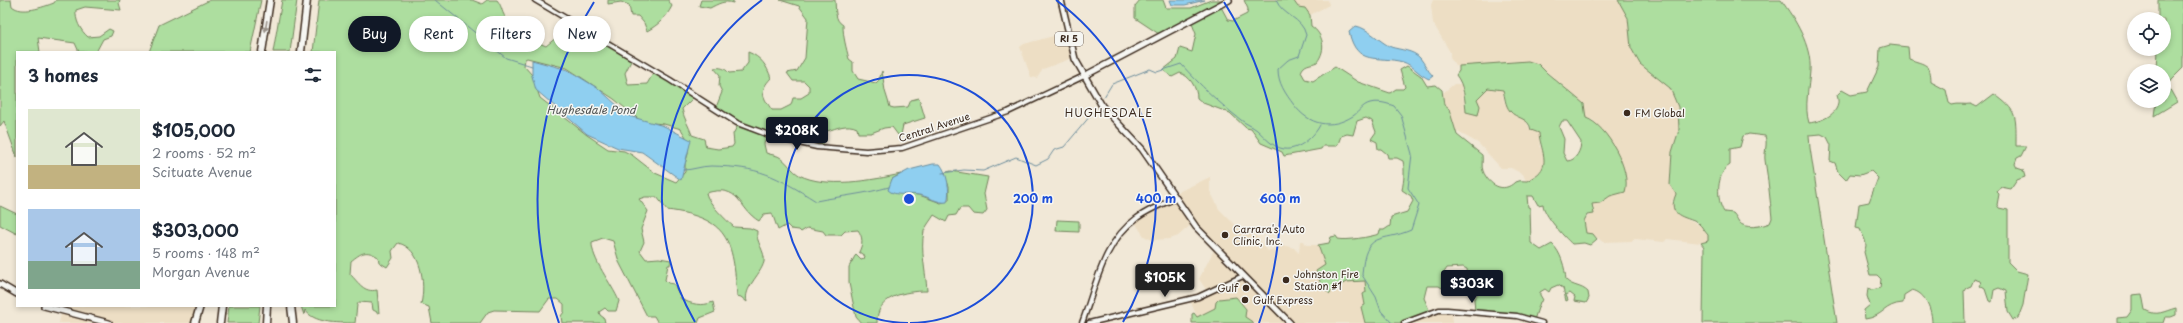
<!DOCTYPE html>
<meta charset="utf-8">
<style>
body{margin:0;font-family:"Playpen Sans",sans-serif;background:#f2f2f3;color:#1f2937;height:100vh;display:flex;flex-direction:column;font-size:15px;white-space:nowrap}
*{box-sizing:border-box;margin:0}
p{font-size:13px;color:#747a83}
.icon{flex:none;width:22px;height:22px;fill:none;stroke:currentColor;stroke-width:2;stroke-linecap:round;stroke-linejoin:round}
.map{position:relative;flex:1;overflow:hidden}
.sheet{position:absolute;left:16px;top:51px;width:320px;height:256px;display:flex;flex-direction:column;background:#fff;border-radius:0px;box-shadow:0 2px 6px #0003}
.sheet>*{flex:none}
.hud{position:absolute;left:348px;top:16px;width:380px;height:36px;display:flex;gap:8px}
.fabs{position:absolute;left:2127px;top:12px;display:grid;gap:8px}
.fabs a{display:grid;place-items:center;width:44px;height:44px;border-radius:50%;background:#fff;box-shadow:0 2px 6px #0003;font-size:20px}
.price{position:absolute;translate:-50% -34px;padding:0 9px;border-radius:4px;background:#111827;color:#fff;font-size:13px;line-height:26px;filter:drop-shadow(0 1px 2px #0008)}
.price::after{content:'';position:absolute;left:50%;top:24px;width:12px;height:9px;margin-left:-6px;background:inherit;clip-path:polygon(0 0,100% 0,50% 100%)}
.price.on{background:#222;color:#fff}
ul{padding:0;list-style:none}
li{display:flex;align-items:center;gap:12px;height:100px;padding:0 12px}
li span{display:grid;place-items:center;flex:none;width:112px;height:80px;border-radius:0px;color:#555}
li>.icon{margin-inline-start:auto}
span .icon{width:48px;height:48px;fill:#fffc;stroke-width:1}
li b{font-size:17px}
h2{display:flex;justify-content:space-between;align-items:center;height:48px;padding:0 12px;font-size:17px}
.chip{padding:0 14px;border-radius:18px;background:#fff;box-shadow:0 2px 6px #0003;font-size:14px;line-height:36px}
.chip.on{background:#111827;color:#fff}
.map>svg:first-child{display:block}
.built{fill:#eddec4}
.green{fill:#adde9f;stroke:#74845e;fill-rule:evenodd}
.water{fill:#8fcff0;stroke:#6d8d9c}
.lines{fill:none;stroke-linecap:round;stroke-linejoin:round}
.stream{stroke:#6d8d9c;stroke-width:1}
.minor-casing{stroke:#3b2a1e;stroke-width:7}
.major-casing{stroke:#3b2a1e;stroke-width:8}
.highway-casing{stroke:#3b2a1e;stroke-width:9}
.minor{stroke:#f6f6f2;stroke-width:4}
.major{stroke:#f6f6f2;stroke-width:5}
.highway{stroke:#f6f6f2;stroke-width:6}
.oneway{fill:#989088}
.ring{fill:none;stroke:#1d4ed8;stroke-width:2}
.poi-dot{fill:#3b2a1e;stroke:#f6f6f2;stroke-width:1.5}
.labels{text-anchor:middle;stroke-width:3;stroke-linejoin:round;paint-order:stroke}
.shield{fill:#f6f6f2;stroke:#73675e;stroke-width:1}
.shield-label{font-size:9px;font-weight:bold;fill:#3b2a1e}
.poi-label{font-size:10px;fill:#3b2a1e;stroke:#f6f6f2;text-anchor:start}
.street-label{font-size:10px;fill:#3b2a1e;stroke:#f6f6f2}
.water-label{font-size:11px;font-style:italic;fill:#505352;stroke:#f6f6f2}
.neighbourhood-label{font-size:11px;letter-spacing:1px;fill:#3b2a1e;stroke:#f6f6f2}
.centre{fill:#1d4ed8;stroke:#f6f6f2;stroke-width:2}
.ring-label{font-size:12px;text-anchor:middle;font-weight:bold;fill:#1d4ed8;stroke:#f6f6f2;stroke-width:3;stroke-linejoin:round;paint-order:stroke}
</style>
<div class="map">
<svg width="2183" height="323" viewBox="0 0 2183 323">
<rect width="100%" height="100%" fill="#f1e8d7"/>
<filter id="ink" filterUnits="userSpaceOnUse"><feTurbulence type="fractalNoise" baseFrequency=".025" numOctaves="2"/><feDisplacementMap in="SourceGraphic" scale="8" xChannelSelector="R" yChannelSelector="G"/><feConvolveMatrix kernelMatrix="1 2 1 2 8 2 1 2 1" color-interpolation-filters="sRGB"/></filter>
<g filter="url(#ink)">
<g class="built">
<path d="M1293,0H1328L1329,5L1310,15L1305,8L1298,7Z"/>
<path d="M1433,0H1618L1628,18L1631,48L1640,64L1670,88L1678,107L1679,130L1672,152L1670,185L1676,194L1672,202L1688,220L1701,226L1708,235V241L1701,243L1667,239L1664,242L1635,239L1632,241L1603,242L1594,235L1586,233L1584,221L1594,210L1592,204L1600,203L1610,196L1624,192L1627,185L1623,165L1605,134L1593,120L1586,118L1573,95L1538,64L1529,61L1466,67L1456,66L1450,58V52L1433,23L1431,5Z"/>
<path d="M1068,32L1075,57L1043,69L1037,78L1031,77L1020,47L1024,44Z"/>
<path d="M1454,84H1461L1466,112L1478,115L1480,106L1477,99L1483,92L1488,88L1503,90L1504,101L1510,111L1525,120L1531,130L1539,133L1540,146L1545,155L1544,166L1538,174L1526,181L1523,174L1511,168H1501L1478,143L1456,131L1449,109L1444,105L1443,93Z"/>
<path d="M1210,177V191L1219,209L1240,230L1256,236L1268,251L1282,245L1294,248L1299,253L1300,241H1304L1306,245H1318L1325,265L1330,294L1331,291L1346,282L1365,281L1366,292L1363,294L1365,305L1361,307L1365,323H1254L1245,317L1246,309L1239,299H1221L1215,308L1197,317L1190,300L1207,291L1199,279L1215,248L1193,223L1178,236L1170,239L1152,240L1144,236L1134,221L1175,198L1174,194Z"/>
<path d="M63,306H200L196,323H59Z"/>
<path d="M1453,311L1452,323H1404L1430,312Z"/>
</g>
<g class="green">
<path d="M0,0H11L12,6C22,15 43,7 54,3L56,0H120L119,3L121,10L85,7L76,10C75,20 80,30 88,37L99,36L109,29L113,31L111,36L103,39L96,52H79L75,43L38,38L40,52H17V157L4,121L0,126Z"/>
<path d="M210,0H261L250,52H149L159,25Z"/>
<path d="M282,0H297L290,52H273Z"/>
<path d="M319,0H472L482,4L487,0H497C503,7 501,14 508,20L498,21L496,25L498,31L510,35L516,29L514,24L537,42L546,46L557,37L563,35L570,21L632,59L625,73L628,85L647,84L654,72L693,95L692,99L682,109C684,119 689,126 692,135L704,139L706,147L718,149L732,147L734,144L733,134L738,125L715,110L722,92L719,86L720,75L714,68C720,67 725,68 729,73L741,72L748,63V52C761,57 767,66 771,78C759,91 762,96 772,110H781L791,105L793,98H801L809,93V86L804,81H793L787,73L797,71L805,58L808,18L799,6L780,0H835C836,9 834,20 843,25C843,37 846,47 849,59L853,62V71L858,79L876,83L879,80L882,71L885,91L890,107L894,108L908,107L911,100L919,98L925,118L903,125L901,135H898L892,127L884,128L871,133H858L857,128C847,123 837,128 827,131L822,147L767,135L764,144L766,153C771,155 778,155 781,158C788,163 792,171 799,175C826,189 873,180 901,174L892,179L896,193L919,195L941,203L949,200V186L943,173L951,171L988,177L984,194L987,210L983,215L973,214L968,208H960L956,215L949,216L946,222L934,215C931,220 926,226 924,231C920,251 926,272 927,291C905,291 876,296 877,323H861L856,317L849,283V267L855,256L856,255L861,260L864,259L865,256L859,252C863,244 863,237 858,230L845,231L841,235H826L823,231L807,228L801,232L799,230L791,229L787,225L778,230L772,213L764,214L759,221C738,209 741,183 706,193C708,203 726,220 734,227L750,228L757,231C755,241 766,252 764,262C760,276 743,288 747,302L741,297L737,296C733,240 729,218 667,210L657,197H645L639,199L648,211L641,229L644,242L640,251L646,259L659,258L671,260L670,265H668L665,280L668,283L674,284L681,299C691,304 702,307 713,302L715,312L700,318L698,323H658L654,316H647L619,262L613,241L603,238L592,242C591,259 612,284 619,301L616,311H608L605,308L599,312L600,315L604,318L605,323H562L561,316L564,312V304L558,299H549L540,311L494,310L488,312L480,323H432L429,307L421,304C426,283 421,248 398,243L392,251L393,258L387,267L379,262L378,257C366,249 361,253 351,261L350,274C359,283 364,293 377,290L379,313L373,310L372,303L359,302L357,305L355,323C336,323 314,323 305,310L304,315L301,306H335V52H313ZM527,58L567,68L614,99L642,122L664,124L681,129L689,142L688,154L685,164V172L676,182L655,173L632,155L624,151L608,149L587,135L540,98L532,75L524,66L525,59Z"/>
<path d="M608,0H668L672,6C666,18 658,25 647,31L644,23L638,16H631L629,5L621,2L608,4Z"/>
<path d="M701,0H733V3C724,0 718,4 710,8L699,6Z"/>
<path d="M1140,0H1163L1166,8H1191L1211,0H1229L1220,5L1228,20L1233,21L1247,14L1248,9L1244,0H1293L1298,7L1305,8L1310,15L1311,26C1323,34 1327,49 1317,62C1311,65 1304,63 1301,72L1305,79L1313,81L1335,67L1358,82L1390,93L1396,89H1403L1405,87L1400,70L1407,66L1421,76L1427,86L1436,85L1442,90L1444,105L1449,109L1457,135L1482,155C1483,160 1481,166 1483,171C1489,185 1503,194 1515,182C1519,180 1523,181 1527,181C1529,180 1533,177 1535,176C1552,165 1540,149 1539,133L1531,130C1529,117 1516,119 1510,111C1505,105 1505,97 1503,90L1488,88L1477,99L1480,106L1478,115L1466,112C1465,99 1464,85 1456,75L1459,71V66L1528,61L1538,64L1547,73L1584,104L1586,118C1607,125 1632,171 1625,192L1610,196L1600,203L1592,204L1594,214L1587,215L1584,221L1586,233L1593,234L1597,239L1590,245L1584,243L1572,244C1564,237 1543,214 1543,204L1538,205L1533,196H1527L1528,207L1530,208L1531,243L1541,250L1552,244C1561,252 1565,268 1566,280C1573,287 1581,285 1588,292L1589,298L1586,303L1574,301L1575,297L1570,293L1566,295L1568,300L1566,301L1563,288L1558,285L1551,288L1549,292L1545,289L1540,292V295L1543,300L1540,302L1534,320L1475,312L1474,299L1478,293L1479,287L1474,280L1468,278L1467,269L1463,267L1447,268L1443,274L1444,286L1442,288L1439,286H1427L1424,298L1430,312L1404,323H1365L1361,307L1365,305L1363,294L1366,292L1365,281L1346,282L1331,291L1330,294L1322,287L1316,271L1325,265L1318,245L1329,243L1331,237L1336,236L1338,239C1347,241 1370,237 1379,234L1380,230H1384L1390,226L1391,217L1407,212L1413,201L1411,196L1402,190C1404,180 1405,171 1403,161L1397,158H1388L1387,154L1381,149H1378L1377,142L1371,139L1376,132L1372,121L1366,118L1357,121L1353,135L1347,134L1341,136L1338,144L1335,146H1323L1321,149L1284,156L1282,152L1261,143L1251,129L1246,128L1230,113L1203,103L1197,98C1197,88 1190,76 1180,73L1172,77L1163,70L1177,59L1180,48L1192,52L1196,34L1191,21L1159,34L1135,18V6ZM1562,121H1567L1581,142C1581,150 1576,161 1567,161L1563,153L1564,139L1559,127Z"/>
<path d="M1618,0H1781C1795,19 1812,46 1810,71C1809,87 1804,107 1809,123C1823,121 1843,113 1837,95L1842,90L1851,95L1867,92L1879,67L1880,48L1890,45L1908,47L1909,59C1925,65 1931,63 1931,82L1946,90L1949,103L1952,105C1959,103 1964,105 1971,104L1977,107L1994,94C2018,111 2016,116 2016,146H2026L2021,156L2017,158L2015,164L2017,168L2023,170L2025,177L2017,180L2011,189L2001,187L1997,192L1999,194L1997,205L1999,208L2008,210V262L2017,271L2028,274L2023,305L2018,318L2013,320L2008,312L2006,291L1999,288L1994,290L1992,302L1989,301L1985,289L1980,286L1981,284L1980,281L1974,279L1971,286L1966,288L1964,291L1965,323H1932C1932,310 1926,293 1912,290L1904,295L1903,303C1884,304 1883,317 1865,319L1864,310L1870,305L1867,296L1868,288L1872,290L1880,288L1881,279L1877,275H1870L1864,252C1869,243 1863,237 1860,229L1856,228L1859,204L1869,202L1878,178L1871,171L1860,175L1850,174L1846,180L1838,172L1835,163L1830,161L1831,145L1827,137L1821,134L1809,135L1810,148L1837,323H1703L1704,247L1701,243L1708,241V235C1705,232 1702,226 1698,223C1685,216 1666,217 1676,194L1670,185L1672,152L1679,130L1678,107L1670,88L1640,64L1631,48L1628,18ZM1749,134L1765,136C1768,144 1764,152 1765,160C1768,178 1770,199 1772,218L1770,223C1762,226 1745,230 1739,222C1737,219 1736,216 1733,213L1724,212C1716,200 1716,173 1730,165V149L1740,147L1743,136Z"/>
<path d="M2158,0H2183V68L2172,79L2168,86L2177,102L2154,116L2156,101H2164V71H2157L2158,49H2164V19H2158Z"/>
<path d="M0,206L17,214V234L0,225Z"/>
<path d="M1057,220L1079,221V232L1056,231Z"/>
<path d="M2142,294L2145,310C2157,317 2164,311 2176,308V315L2171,317H2165L2163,323H2117V318L2127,317L2132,310V295Z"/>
<path d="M1236,297L1246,309L1245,317L1254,323H1192V314L1194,313L1197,317L1215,308L1216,302L1219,299Z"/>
<path d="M229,306H260L258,323H227Z"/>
</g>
<g class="water">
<path d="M1170,0H1205L1185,5H1172Z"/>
<path d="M1356,26C1368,28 1381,43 1391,47C1400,50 1413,50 1420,58C1425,64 1427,70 1433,76L1429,79C1419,75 1413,65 1403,62C1377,55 1357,67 1349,32Z"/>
<path d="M532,60L568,70L599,89L629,116L664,126L691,140L681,180L642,152L618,148L587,134L536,90L532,76Z"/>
<path d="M933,164H940C947,172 951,192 947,202C939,204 928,196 919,195C910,193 895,197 888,190L892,179L909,170Z"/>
</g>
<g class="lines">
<g class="stream">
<path d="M435,0L506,58L532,66"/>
<path d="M1276,0C1282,16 1302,17 1306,35L1299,56L1288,60L1278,69C1278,83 1285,93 1294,105C1309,125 1331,130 1353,116C1359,112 1362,105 1370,103C1378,101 1386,103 1394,106L1401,115L1412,154L1408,188L1419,205L1411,230C1382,243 1365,229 1362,275L1376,297L1381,311L1392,323"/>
<path d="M1104,97L1112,84L1150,69L1157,72L1181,64C1200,85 1219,103 1241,120C1246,124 1252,126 1257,130C1265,137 1272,147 1284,149C1298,151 1315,136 1320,125"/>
<path d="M683,170C693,170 701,166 711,166C760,167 774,175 816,201C841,196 865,194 889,187"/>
<path d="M942,173L964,170L983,171L1016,157L1036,165L1048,159L1054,150L1064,147L1096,109"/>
</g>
<g class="minor-casing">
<g id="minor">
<path d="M535,0L670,80L737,123L777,138L817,147L866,151L902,148L1008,112L1084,76"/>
<path d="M1082,323C1096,286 1103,242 1137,218C1149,209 1163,204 1176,198"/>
<path d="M1089,323L1198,297L1243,276"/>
<path d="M1404,323L1439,310H1447L1517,316L1542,323"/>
</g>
</g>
<g class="major-casing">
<g id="major">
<path d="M1061,0L1075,59L1102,106L1142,149L1196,227L1290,323"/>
<path d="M1084,76L1229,0"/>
<path d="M0,284L17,294"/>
<path d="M44,306L109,323"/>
</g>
</g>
<g class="highway-casing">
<g id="highway">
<path d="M262,52L270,0"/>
<path d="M301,52L307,0"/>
<path d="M291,306L293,323"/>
<path d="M195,323L200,306"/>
<path d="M220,323L222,306"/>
<path d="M266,323L267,306"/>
</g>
</g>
<use href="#minor" class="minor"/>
<use href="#major" class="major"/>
<use href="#highway" class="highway"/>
</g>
<defs><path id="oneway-solid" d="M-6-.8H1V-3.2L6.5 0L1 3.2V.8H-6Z"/></defs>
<use class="oneway" href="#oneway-solid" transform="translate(266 26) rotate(99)"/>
</g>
<g class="ring">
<path d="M908 323A124 124 0 1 1 910 323"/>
<path d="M695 322A247 247 0 0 1 762 0M1056 0A247 247 0 0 1 1123 322"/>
<path d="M559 323A371 371 0 0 1 594 2M1224 2A371 371 0 0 1 1259 323"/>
</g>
<g class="poi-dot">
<circle cx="1627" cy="113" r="4"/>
<circle cx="1225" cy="235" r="4"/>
<circle cx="1286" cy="280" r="4"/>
<circle cx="1246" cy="288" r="4"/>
<circle cx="1245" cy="300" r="4"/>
</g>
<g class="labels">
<rect class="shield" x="1055" y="32" width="28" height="14" rx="3"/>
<g class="shield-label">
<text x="1069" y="42">RI 5</text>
</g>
<g class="poi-label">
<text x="1635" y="117">FM Global</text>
<text x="1233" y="233">Carrara's Auto<tspan x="1233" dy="12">Clinic, Inc.</tspan></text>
<text x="1294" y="278">Johnston Fire<tspan x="1294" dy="12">Station #1</tspan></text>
<text x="1238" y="292" text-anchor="end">Gulf</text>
<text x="1253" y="304">Gulf Express</text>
</g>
<g class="street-label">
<text transform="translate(934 127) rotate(-18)" y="4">Central Avenue</text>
</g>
<g class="water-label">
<text x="591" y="114">Hughesdale Pond</text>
</g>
<g class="neighbourhood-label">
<text x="1109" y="117">HUGHESDALE</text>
</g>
</g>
<circle cx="909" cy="199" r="6" class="centre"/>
<g class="ring-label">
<text x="1033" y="203">200 m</text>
<text x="1156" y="203">400 m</text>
<text x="1280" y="203">600 m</text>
</g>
</svg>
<div class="fabs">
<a><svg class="icon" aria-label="locate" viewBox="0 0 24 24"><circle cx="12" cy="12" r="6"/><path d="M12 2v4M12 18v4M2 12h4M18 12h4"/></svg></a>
<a><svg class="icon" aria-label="layers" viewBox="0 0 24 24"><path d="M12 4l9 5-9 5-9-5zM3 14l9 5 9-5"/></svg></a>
</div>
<b class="price" style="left:797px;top:151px">$208K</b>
<b class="price on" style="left:1165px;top:298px">$105K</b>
<b class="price" style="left:1472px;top:304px">$303K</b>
<div class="hud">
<a class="chip on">Buy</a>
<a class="chip">Rent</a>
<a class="chip">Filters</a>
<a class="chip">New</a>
</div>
<section class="sheet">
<h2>3 homes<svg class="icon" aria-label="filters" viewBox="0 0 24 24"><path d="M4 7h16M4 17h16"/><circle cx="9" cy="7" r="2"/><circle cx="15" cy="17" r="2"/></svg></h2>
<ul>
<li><span style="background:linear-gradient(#dfe7d0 70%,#c2b280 0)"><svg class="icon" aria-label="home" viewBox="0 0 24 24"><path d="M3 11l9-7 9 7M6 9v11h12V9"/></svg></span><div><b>$105,000</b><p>2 rooms · 52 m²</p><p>Scituate Avenue</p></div></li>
<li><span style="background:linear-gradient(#a9c7e8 65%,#7fa58c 0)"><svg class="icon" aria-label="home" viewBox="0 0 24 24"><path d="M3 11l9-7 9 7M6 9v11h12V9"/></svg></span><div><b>$303,000</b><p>5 rooms · 148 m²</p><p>Morgan Avenue</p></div></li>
</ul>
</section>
</div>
